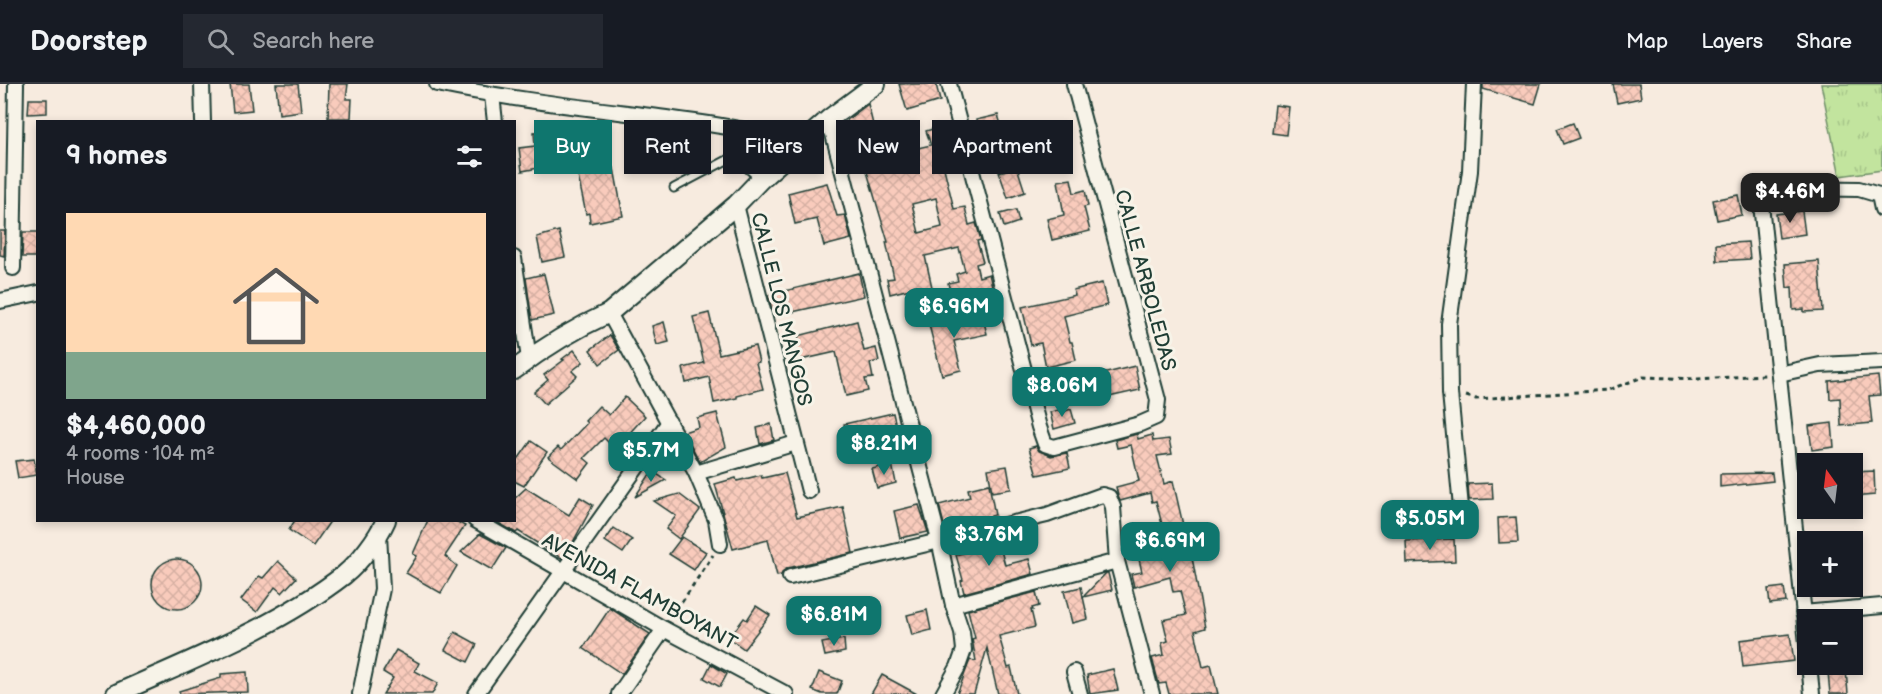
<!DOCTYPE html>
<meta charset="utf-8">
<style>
body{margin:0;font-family:"Balsamiq Sans",sans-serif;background:#242831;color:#f1f3f6;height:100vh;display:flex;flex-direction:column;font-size:22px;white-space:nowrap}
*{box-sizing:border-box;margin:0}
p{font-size:20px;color:#9ea1a6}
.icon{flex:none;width:33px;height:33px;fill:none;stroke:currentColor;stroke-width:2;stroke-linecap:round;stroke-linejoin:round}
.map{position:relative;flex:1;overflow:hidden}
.panel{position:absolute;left:36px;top:36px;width:480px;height:402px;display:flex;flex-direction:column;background:#171b24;border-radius:0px;box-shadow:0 3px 9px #0003}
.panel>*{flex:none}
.banner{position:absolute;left:534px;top:36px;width:570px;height:54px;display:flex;gap:12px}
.needle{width:39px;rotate:346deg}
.controls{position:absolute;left:1797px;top:369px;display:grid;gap:12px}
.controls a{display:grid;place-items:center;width:66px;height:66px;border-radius:0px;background:#171b24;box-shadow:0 3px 9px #0003;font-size:30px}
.price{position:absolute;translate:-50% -51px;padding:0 14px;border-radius:12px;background:#0f766e;color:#fff;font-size:20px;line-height:39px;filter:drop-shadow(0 2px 3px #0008)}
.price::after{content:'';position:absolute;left:50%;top:36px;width:18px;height:14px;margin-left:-9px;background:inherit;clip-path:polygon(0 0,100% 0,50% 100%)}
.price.active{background:#222;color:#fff}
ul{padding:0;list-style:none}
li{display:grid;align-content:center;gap:12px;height:318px;padding:0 30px}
li span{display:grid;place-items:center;height:186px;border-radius:0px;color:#555}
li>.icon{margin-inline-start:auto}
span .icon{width:108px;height:108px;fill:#fffc;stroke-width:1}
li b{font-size:26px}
h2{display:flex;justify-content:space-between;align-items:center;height:72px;padding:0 30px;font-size:26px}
.pill{padding:0 21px;border-radius:0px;background:#171b24;box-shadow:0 3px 9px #0003;font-size:21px;line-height:54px}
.pill.active{background:#0f766e;color:#fff}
header{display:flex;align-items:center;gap:36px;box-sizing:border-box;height:84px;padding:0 30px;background:#171b24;border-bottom:2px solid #363941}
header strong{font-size:28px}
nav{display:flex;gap:33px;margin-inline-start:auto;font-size:21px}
.search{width:420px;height:54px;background:#242831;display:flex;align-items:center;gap:15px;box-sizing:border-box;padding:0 21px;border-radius:0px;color:#9ea1a6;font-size:22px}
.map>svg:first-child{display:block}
.grass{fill:url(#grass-tufts);stroke:#709069;stroke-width:1.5}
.building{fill:url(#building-cross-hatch);stroke:#1f3d34;stroke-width:1.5;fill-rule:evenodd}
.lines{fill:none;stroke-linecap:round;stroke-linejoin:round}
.service-casing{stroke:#1f3d34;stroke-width:11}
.minor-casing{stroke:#1f3d34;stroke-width:18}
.tertiary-casing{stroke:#1f3d34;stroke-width:22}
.path{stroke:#1f3d34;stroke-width:3;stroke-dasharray:4.5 4.5;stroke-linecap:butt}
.service{stroke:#f7f3e8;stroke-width:7}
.minor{stroke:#f7f3e8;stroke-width:14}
.tertiary{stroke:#f7f3e8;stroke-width:18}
.labels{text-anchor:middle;stroke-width:6;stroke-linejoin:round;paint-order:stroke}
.street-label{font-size:20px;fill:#1f3d34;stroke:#f7f3e8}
</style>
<header>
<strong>Doorstep</strong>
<div class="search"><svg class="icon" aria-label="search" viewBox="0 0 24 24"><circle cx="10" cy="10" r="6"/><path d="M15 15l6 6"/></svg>Search here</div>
<nav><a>Map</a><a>Layers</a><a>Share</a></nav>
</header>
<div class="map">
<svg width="1882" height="610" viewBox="0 0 1882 610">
<defs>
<pattern id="grass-tufts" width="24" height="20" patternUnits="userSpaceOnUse" patternTransform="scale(1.5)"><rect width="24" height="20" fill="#c2e49e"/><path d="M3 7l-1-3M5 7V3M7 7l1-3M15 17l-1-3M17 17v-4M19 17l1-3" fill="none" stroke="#a6c489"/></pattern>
<pattern id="building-cross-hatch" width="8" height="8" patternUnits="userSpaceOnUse" patternTransform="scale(1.5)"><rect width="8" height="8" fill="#f9cbbc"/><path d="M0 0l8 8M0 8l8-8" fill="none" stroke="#d5afa2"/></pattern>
</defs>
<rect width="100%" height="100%" fill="#f7ebdf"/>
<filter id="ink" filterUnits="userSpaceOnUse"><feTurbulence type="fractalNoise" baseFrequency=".0167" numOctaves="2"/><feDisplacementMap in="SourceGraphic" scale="12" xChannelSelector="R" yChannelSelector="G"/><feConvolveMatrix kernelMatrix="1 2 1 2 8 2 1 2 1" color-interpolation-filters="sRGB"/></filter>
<g filter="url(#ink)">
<path class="grass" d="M1821,0H1882V86L1840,92Z"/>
<g class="building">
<path d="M230,0H249L252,26L233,28Z"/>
<path d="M276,0H298L301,27L279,30Z"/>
<path d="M329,0H348L346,15H352L351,34H328Z"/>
<path d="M899,0H936L940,17L907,27Z"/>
<path d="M1483,0H1541L1535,20L1483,5Z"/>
<path d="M1613,0H1639L1641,14L1617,19Z"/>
<path d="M29,15H47V29L28,30Z"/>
<path d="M868,20L884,86L912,79L909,66L931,61L926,47L950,40L959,76L943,80L954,125L965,123L969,141L976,139L981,156L977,157L983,178L976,180L979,193L989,190L992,202L951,211L948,199L958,197L956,190L965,187L959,164L925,172L934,212L913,217L910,205L890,210L887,195L894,194L886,158H888L865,81L858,83L847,36ZM936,114L942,143L919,149L912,120Z"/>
<path d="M1275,21L1289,23L1286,51L1272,49Z"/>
<path d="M998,31L1004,50L981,56L976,36Z"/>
<path d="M1573,39L1579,54L1563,60L1557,45Z"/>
<path d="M1060,41L1065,61L1042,68L1038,54L1043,53L1041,46Z"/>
<path d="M552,47L555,81L522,87L519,64L535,62L534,48Z"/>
<path d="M1017,83L1025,108L1008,114L999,88Z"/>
<path d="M614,84L623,132L590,139L589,129L586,130L578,92Z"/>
<path d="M1071,95L1074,109L1085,106L1088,122L1084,123L1090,147L1052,156L1047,135L1064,131L1058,97Z"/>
<path d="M827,99L837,132L845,131L851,155L824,162L817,135L795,140L788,109Z"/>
<path d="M1738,111L1742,131L1717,136L1713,116Z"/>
<path d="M1016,126L1019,138L1004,143L1000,130Z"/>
<path d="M1802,127L1805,150L1779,154L1776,130Z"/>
<path d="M0,147H5L4,172L0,171Z"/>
<path d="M559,147L565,173L542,178L537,153Z"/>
<path d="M23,148H38V173H22Z"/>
<path d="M1748,158L1750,175L1717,177L1716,160Z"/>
<path d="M1819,177L1823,227L1804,228V225L1793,226L1792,203L1787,204L1785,180Z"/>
<path d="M859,189L864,212L774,232L768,211Z"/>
<path d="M544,190L554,231L532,236L526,194Z"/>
<path d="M1102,199L1107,221L1064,232L1070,258H1072L1076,276L1046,283L1041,259L1031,261L1022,223L1075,211L1073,206Z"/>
<path d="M709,229L719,270L755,262L759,278L756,279L763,305L737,312V314L714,319L709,293L686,299L683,284L704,279L693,233Z"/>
<path d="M982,230L987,250L954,257L961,286L942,291L929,241Z"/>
<path d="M857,237L864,267L876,264L879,277L870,279L873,294L865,295L868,307L846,312L836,268L796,277L793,263L800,261L798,252Z"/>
<path d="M664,238L669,258L657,261L652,242Z"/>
<path d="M610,251L619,266L600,280L590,266Z"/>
<path d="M574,266L583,278L572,287L577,292L545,320L534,308L548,296L544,291L564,276L562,275Z"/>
<path d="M1135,282L1140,306L1100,315L1094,292Z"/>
<path d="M1878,292L1880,311L1869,312L1872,339L1841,342L1840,314L1830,315L1829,297Z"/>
<path d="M625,313L645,332L615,365L604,354L584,374L590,379L578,395L548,373L558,363L561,366L587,339L585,337L599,322L609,331Z"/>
<path d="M1063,325V328L1071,325L1075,339L1054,345L1050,328Z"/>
<path d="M717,329L726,363L700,378L684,348L699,343L697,334Z"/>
<path d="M893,329L898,351L849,361L844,340Z"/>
<path d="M1832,339L1834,363L1812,366L1809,342Z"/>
<path d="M771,340L774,356L760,360L757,344Z"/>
<path d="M1137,350L1138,355L1152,351L1153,357L1169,355L1172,370L1157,372L1164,400L1173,397L1188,463L1190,462L1205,544L1195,547L1203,583L1211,581L1218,610H1169L1166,599L1159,600L1152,574L1164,571L1162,559L1168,557L1163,536L1186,531L1180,507L1173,508L1170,493L1134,503L1131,490L1142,488L1138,471L1164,464L1163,457L1166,456L1156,417L1152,418L1150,409L1120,417L1118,412L1116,403L1139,397L1131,361L1117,364L1115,356Z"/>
<path d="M531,357L547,368L524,402L514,397V371L519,374Z"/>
<path d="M1036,362L1039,367L1051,372L1067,369L1070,384L1037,391L1029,364Z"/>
<path d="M34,375L37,391L18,394L15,377Z"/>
<path d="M892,380L896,399L877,404L872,385Z"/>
<path d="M1007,382L1011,405L992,408L988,385Z"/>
<path d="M652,387L666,396L635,413Z"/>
<path d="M1874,387L1875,411L1852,413V388Z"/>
<path d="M785,389L797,433L843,423L853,469L788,484L783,487L781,491L777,492L768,456L733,465L715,400L736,394L737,397L761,391L762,394Z"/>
<path d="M1772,389L1773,397L1720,403V390Z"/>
<path d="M1492,399L1493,415L1469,416L1468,400Z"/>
<path d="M989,400L995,431L991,432L992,435L945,445L939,421L970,413L968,405Z"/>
<path d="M526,404L569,431L580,413L593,421L573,458L561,474L518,447L516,449L497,438L498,436H514V415Z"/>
<path d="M679,410L700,426L679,455L666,445L676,432L654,417Z"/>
<path d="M919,421L928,448L900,454L894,427Z"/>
<path d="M1516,433L1518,458L1499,459L1498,434Z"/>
<path d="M295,436H331L313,462L289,446Z"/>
<path d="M428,436H454L465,442L445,472L457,482L441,509L406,489L417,472L413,470Z"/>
<path d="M614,444L632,456L623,469L605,457Z"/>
<path d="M480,450L506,464L492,486L461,468Z"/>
<path d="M997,452L1005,481L1029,475L1033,490L964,509L961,497L963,496L956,471L980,464L978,457Z"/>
<path d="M682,453L706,468L694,486L669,470Z"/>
<path d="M1454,455L1455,477L1407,479L1406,457Z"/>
<circle cx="177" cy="500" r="25"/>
<path d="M278,477L296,494L282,509L275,503L257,528L241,516L259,492L263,494Z"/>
<path d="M1106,489H1108L1112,506L1083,513L1088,535L1072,539L1064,507L1081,503L1083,513Z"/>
<path d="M1784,503L1786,518L1770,520L1768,505Z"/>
<path d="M1036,508L1039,522L1032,524L1033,526H1031L1035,543L999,552L1008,584L1011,583L1017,610H998L987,564L974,610H957L970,576L976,577L972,555L975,554L968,526Z"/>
<path d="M756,522L770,531L744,565L729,554L744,534L747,536Z"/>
<path d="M610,524L650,550L622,590L583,564Z"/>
<path d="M927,526L931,546L912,551L907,531Z"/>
<path d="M455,548L477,560L468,578L445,566Z"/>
<path d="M1790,550L1794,577L1743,583L1740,556Z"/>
<path d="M844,555L845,568L825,572L822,559Z"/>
<path d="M396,566L419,579L415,587L438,599L432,610H383L393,594L383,588Z"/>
<path d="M711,580L727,590L720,603L704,594Z"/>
<path d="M1113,585L1118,606L1090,610L1087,591Z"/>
<path d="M1846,586L1848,610H1830L1828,588Z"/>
<path d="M247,588L248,608L180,610L179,607L221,594V590Z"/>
<path d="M819,588L842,597L837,610H822L812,606Z"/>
<path d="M882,591L917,610H871Z"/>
</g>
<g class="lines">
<g class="service-casing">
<path id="service" d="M674,104L729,75L743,80L759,94"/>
</g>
<g class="minor-casing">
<g id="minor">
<path d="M202,0L203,38"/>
<path d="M437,0C508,15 579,23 651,32C701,39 752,44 799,61"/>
<path d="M949,0L1039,343L1045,360L1054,363L1140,340L1156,333L1158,316L1074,0"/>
<path d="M492,11L495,38"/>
<path d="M829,35L939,456L953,521L962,548L964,566L958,583L943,610"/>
<path d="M1760,106L1792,104L1859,105L1879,111L1882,125"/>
<path d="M1761,120L1808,569"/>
<path d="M736,121L809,407"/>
<path d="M514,174L529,275"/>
<path d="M13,184L16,0"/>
<path d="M0,217L38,209"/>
<path d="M609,229L696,389L716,436L720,460"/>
<path d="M1779,290L1820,281L1882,278"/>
<path d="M696,389L796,359"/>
<path d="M1462,434L1450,309L1449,240L1470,87L1474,0"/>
<path d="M475,436L664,545L786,610"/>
<path d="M790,493L1047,431L1102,411L1109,413L1113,423L1117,477L1152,610"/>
<path d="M953,521L1117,477"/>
<path d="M1803,529L1882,522"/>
<path d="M1809,580L1812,610"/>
<path d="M1074,588L1080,610"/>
<path d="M360,610L382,505L379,451"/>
<path d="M476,610L669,338"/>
<path d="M619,610L664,545"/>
</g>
</g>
<g class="tertiary-casing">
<g id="tertiary">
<path d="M514,286C543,264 576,244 609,229L736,121L761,95L829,35L876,0"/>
<path d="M116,610C193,575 277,543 344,491C359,479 378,454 386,436"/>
</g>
</g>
<g class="path">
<path d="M1466,312L1476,315L1608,306L1643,293L1698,295L1765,291"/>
<path d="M672,533L713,471"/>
</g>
<use href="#service" class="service"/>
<use href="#minor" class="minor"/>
<use href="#tertiary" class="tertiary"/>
</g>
</g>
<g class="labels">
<g class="street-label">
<text transform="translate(1146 196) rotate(75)" y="7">CALLE ARBOLEDAS</text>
<text transform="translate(782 225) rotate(76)" y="7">CALLE LOS MANGOS</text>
<text transform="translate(640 507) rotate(29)" y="7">AVENIDA FLAMBOYANT</text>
</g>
</g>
</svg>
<div class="controls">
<a><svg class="needle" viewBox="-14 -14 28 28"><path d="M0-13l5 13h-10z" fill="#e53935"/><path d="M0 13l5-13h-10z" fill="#9ea1a6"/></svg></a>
<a>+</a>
<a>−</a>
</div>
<b class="price active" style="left:1790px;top:140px">$4.46M</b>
<b class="price" style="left:954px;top:255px">$6.96M</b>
<b class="price" style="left:1062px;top:334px">$8.06M</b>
<b class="price" style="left:884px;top:392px">$8.21M</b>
<b class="price" style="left:651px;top:399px">$5.7M</b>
<b class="price" style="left:1430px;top:467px">$5.05M</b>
<b class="price" style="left:989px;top:483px">$3.76M</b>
<b class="price" style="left:1170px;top:489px">$6.69M</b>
<b class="price" style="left:834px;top:563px">$6.81M</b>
<div class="banner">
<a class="pill active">Buy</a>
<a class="pill">Rent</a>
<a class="pill">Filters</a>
<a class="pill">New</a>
<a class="pill">Apartment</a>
</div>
<section class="panel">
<h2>9 homes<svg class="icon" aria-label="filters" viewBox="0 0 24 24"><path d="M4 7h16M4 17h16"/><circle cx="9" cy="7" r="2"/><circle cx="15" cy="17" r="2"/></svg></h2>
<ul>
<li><span style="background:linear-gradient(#ffd9b3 75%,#7fa58c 0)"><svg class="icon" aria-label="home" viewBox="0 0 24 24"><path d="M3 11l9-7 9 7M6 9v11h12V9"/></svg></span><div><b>$4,460,000</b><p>4 rooms · 104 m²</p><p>House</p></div></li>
</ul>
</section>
</div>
